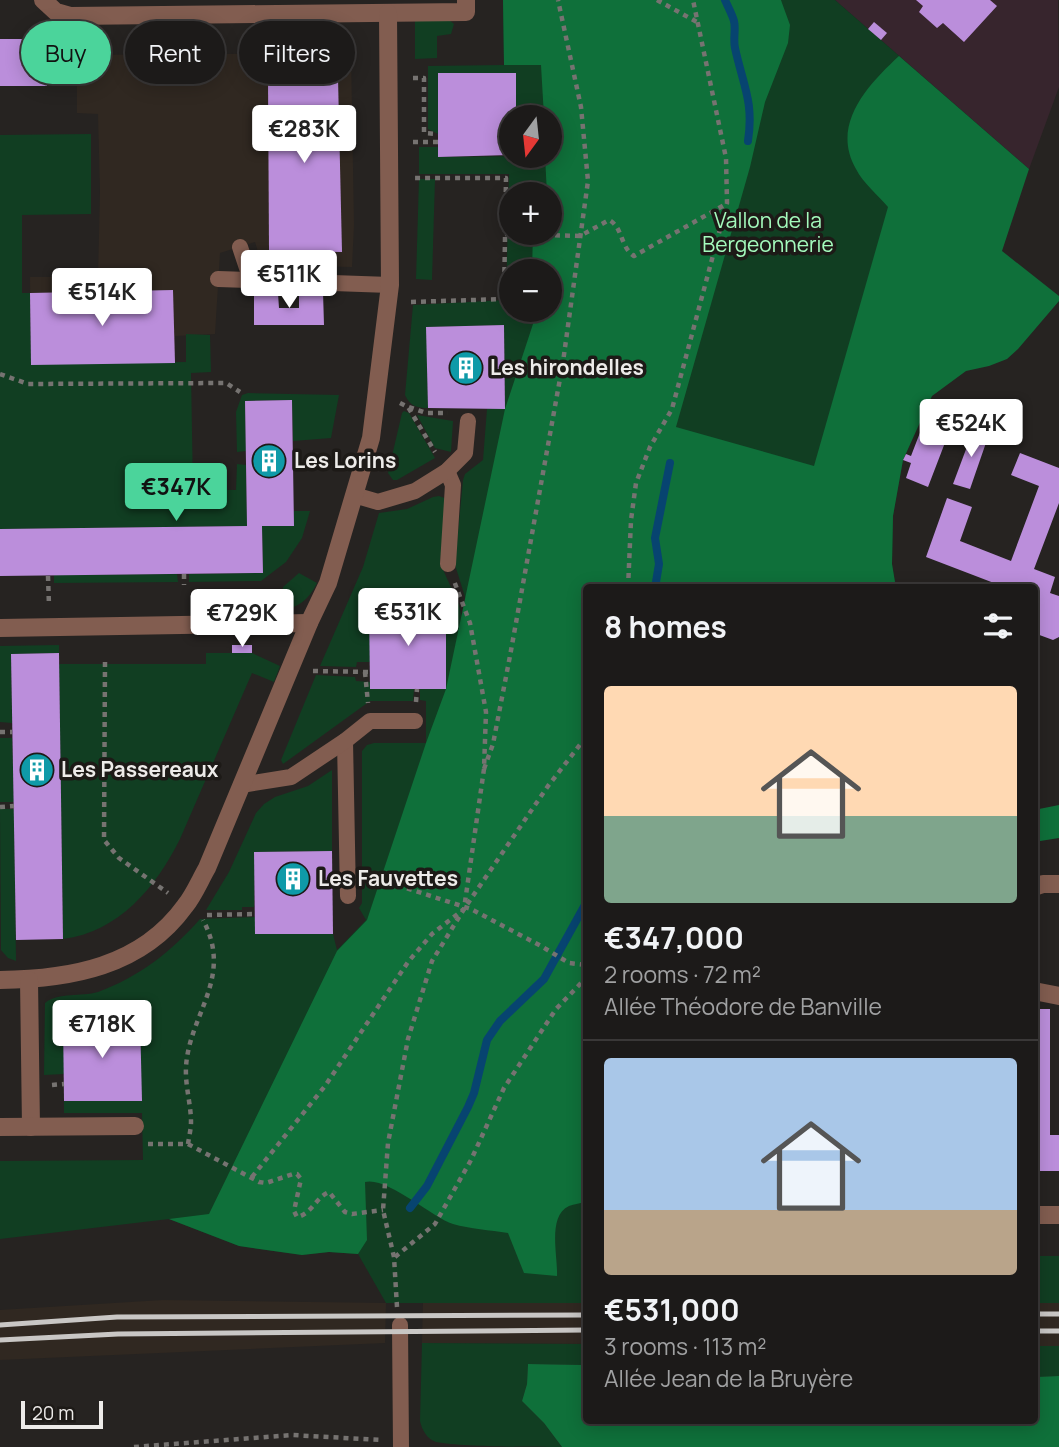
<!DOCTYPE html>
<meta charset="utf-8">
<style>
body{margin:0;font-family:Manrope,sans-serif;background:#292726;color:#f1f3f6;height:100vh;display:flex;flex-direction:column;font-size:26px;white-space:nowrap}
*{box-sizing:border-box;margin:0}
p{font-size:23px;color:#a0a1a2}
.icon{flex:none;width:38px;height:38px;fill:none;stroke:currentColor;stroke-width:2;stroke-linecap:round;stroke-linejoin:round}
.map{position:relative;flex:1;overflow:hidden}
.side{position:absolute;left:583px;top:584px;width:455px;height:840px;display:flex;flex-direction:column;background:#1c1a19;border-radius:7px;box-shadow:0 4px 18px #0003,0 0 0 2px #3a3838}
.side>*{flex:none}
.banner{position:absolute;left:21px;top:21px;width:457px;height:63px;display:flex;gap:14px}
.needle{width:46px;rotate:195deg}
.tools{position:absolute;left:499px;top:105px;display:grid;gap:14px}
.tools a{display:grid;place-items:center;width:63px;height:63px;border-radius:50%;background:#1c1a19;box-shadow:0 4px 18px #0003,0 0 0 2px #3a3838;font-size:35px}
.scale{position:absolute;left:21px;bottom:18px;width:82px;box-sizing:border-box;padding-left:7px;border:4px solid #edebe9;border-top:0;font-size:19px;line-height:24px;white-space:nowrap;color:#edebe9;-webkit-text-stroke:5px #1d1a17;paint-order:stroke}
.price{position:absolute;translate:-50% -60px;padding:0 16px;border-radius:7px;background:#fff;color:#222;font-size:23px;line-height:46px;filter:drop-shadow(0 2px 4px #0008)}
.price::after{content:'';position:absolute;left:50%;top:42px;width:21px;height:16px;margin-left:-10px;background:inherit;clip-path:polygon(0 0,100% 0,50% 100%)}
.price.active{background:#4bd49b;color:#111}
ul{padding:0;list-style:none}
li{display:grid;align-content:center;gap:14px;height:371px;padding:0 21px}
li+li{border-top:2px solid #3a3838}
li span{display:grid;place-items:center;height:217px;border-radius:7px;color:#555}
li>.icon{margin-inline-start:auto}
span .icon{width:126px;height:126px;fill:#fffc;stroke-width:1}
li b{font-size:30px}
h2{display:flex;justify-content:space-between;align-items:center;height:84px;padding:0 21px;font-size:30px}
.chip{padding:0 24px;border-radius:32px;background:#1c1a19;box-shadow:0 4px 18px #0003,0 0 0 2px #3a3838;font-size:24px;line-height:63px}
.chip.active{background:#4bd49b;color:#111}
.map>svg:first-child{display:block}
.commercial{fill:#37252d}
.built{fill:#302821}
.green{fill:#113e22;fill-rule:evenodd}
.forest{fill:#0f703a}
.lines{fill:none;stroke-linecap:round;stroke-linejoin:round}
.stream{stroke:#074470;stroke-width:8}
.building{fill:#bb8edb}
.path{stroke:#767371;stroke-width:4.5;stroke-dasharray:5 5;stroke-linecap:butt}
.service{stroke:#825d50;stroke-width:16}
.minor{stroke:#825d50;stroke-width:18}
.rail{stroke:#c9c7c5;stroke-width:5}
.labels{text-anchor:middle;stroke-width:7;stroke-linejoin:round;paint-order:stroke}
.park-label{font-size:21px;fill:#a4fbbd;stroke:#1d1a17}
.poi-label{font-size:21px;font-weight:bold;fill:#edebe9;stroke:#1d1a17;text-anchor:start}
</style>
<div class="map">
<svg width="1059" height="1447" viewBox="0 0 1059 1447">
<rect width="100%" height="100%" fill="#262321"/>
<path class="commercial" d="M835,0H1058L1059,87L1029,169Z"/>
<g class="built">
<path d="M351,53L354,225L352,267L262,265L255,242L220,253L215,334L175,336V363L31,365L30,277H98L100,192L98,114L77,113V55Z"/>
<path d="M163,1300L386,1303L385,1343L0,1360V1310Z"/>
<path d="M423,1302L586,1303V1344L422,1343Z"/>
<rect x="1034" y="1303" width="25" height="43"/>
</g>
<g class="green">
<path d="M503,0H835L1029,169L903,460L893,516L892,564L896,588H586V1303H386L358,1254L329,1252L302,1255L239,1246L169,1219L0,1239V1161L143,1160L142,1113H64V1101H141L140,1018L64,1019V1074L44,1075L45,1003C59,992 81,997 98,992C139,977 172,951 200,919L255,917L333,934L337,950L366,920L359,908L362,903V751L367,745L374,743H426V701L420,700V689L446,688V607H370V662H357L356,667L320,666L363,567L379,513L407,509L433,497L439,496L447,499L440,563L459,605L462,618L466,600L455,565L463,480L465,474L483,460L487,409L505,408L504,325L427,327L428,408C417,408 410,406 405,395L413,305L506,300L509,174H419V147H439V157L550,156V117H516V73H438V134L428,129V66L504,65ZM511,194H550V233H511ZM511,271H550V310H511Z"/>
<path d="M415,18H447L454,24L451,34L437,36V58L415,59Z"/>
<path d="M91,134V214L22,215V293H30L31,364L186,362V334L210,335L211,372L191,373L193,489L236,490L237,464L246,465L247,526L0,529V135Z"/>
<path d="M419,179H435L432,280L416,279Z"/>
<path d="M248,393L339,395L331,438L293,441L292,400L245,401L246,451L237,452L236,412L242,395Z"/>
<path d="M404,411L409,413L435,458L397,480H393L388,473L402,413Z"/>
<path d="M417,415L453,421L451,452L435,448Z"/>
<path d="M294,511H310L302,538L286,562L261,581L189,582V574L263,573L262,526H293Z"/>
<path d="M299,573L317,583C309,599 299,608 281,610L283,587Z"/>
<path d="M177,574L178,582L54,583V575Z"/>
<path d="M59,645V653L11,654L12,723L0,722V646Z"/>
<path d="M206,653H252L280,666L274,682L252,673L180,839C156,887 119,932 63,939L59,664H206Z"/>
<path d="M316,675L355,677L356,681L370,682V689H414L413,701H370L283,764L281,760Z"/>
<path d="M0,738H12L14,802H0Z"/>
<path d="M332,770V851L255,852L254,907H242V910H206L229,872L256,813L264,804L275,797L308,786Z"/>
<path d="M0,809H14L16,961L8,958L1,950Z"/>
<rect x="1034" y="1256" width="25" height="47"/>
<path d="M422,1343L586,1344V1365L528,1364L527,1384L522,1401L544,1423L562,1447C530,1447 464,1447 436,1442C427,1439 422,1430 420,1421Z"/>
<path d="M1034,1346H1059V1376L1034,1377Z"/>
</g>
<g class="forest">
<path d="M503,0H781L782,3L790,25L788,43L765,102L750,167L676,427L814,466L888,207C878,195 863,183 856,169C830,124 869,84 899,56L1029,169L1002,251L1059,296V301L1018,349L1007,359L989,366L966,371L932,396L903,460L893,516L892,564L896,588H586V1202C581,1203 574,1204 569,1206C547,1216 558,1256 557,1276L524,1273L508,1233C490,1230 470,1229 453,1224C432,1217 386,1176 365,1182L367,1240L358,1254L329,1252L302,1255L239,1246L169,1219L209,1214L337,951L367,920L426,743L446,689L505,409L533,324L532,310H550V271H532L533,233H550V194H547L545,156H550V117H544L541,65H504Z"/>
<path d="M1059,805V838L1034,842V810Z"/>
<path d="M528,1364L586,1365V1421H1034V1377L1059,1376V1447H562L544,1423L522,1401L527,1384Z"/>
</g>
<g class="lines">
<g class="stream">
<path d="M725,0C728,7 732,14 734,21C736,29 733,39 735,48C743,85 754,102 748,141"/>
<path d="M655,588L659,564L655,538L670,463"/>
<path d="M410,1208L427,1186L468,1107L474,1093L487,1040L500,1021L544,979L586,903"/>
</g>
</g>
<g class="building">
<path d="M916,0H990L997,6L964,42L943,23L937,28L919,12L923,6Z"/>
<path d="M874,22L887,33L881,40L868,29Z"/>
<rect x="0" y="39" width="47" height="47"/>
<path d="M438,73H516V117H511V155L438,157Z"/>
<path d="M268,78H338L342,252L269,251Z"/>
<path d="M173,290L175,363L31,365L30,293Z"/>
<path d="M299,292H323L324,325H254V293H278L279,308H299Z"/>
<path d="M504,325L505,409L428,408L426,327Z"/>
<path d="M292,400L294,526H262L263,573L0,576V529L247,526L245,401Z"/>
<path d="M926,417L951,427L928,487L906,478L911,463L903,460L906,454L911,456Z"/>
<path d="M974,428L989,434L970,489L953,484Z"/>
<path d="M1020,453L1059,468V503L1034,569L1055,577L1050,593L1059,596V637L1053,640L1034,633V606L1037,599L1034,598V588H1007L926,557L947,498L972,507L960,541L1011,561L1039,486L1011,475Z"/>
<path d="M369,607H446V689H370Z"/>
<rect x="232" y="645" width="20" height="8"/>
<path d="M59,653L63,939L16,940L11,654Z"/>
<path d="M332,851L333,934H255L254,852Z"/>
<path d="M1034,1009H1050V1135H1059V1171H1035Z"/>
<path d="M140,1018L142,1101H64L63,1019Z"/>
</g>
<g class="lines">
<g class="path">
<path d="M657,0L697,22"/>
<path d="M413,78H424V133L438,134"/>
<path d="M413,142H438"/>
<path d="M505,234L580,236L609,220C623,227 620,247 634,256L726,204"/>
<path d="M411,302L504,299L506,178H414"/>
<path d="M0,374L28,384L226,383L240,392"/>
<path d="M400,403L408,407L435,452"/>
<path d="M409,407L426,413H448"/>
<path d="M184,574V585"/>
<path d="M48,576L49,606"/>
<path d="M628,586L639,588"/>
<path d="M628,588L631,520L636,483L650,447L672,409L727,203L726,158L693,0"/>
<path d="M105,662L104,840L119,858L168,893"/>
<path d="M313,671L370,672"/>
<path d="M365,672L368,703"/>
<path d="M416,702L417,689"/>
<path d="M0,732H12"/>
<path d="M484,769L493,744L510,656L563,362L588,181L581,107L558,0"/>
<path d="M0,807L14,806"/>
<path d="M369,876L471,909L541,946L569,963L586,965"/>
<path d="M207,915L255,914"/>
<path d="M52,1085L64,1084"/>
<path d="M148,1144H188C189,1137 191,1129 191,1122C191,1104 185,1086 186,1067C189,1014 234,978 203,920"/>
<path d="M188,1144L259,1182L266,1183L293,1174H297L301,1179L294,1211L297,1217C312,1214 316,1197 329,1192L345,1212L352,1214L383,1210"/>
<path d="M252,1177L325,1086L408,962L432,934L464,909L484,769L486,712L470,623L454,581"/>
<path d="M395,1257L435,1224L471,1160L504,1088L556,1009L586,978"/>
<path d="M397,1307L394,1257L383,1210L388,1143L408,1039L432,961L464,909L548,786L586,737"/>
<path d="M134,1447L292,1435L381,1440"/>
</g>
<g class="service">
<path d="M240,247L251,280"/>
<path d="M218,279L390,285"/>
<path d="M447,471L453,485L448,564"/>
<path d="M354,495L378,502L415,491L447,471L465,453L468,421"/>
<path d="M345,741L348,896"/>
<path d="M241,785L291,777L345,741L370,721H415"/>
<path d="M400,1325L401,1447"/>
</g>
<g class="minor">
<path d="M43,0L56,12L70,16L466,12V0"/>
<path d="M0,628L309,623"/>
<path d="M1034,887L1043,884H1059"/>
<path d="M0,980C70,979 141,967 185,906C194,895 200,880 207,868L309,623L328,583L371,438L390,285L388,13"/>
<path d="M29,980L31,1127"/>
<path d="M1034,991L1059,996"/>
<path d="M0,1127L135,1126"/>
<path d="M1034,1215H1059"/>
</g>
<g class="rail">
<path d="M1034,1314H1059"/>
<path d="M0,1325L117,1317L586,1315"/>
<path d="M1034,1331H1059"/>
<path d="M0,1340L118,1334L586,1330"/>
</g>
</g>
<defs>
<g id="building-disc" transform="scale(1.75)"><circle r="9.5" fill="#0f9aa8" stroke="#1d1a17"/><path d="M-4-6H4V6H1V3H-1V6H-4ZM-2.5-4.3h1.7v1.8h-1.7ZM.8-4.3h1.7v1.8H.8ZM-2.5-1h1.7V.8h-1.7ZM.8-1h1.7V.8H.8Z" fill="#fff"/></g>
</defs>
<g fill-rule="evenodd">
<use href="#building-disc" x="466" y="368"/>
<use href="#building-disc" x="269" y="461"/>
<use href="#building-disc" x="37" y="770"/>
<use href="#building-disc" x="293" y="879"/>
</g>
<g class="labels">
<g class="park-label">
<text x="768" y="228">Vallon de la<tspan x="768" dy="24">Bergeonnerie</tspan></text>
</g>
<g class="poi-label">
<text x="490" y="375">Les hirondelles</text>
<text x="294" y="468">Les Lorins</text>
<text x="61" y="777">Les Passereaux</text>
<text x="318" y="886">Les Fauvettes</text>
</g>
</g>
</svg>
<div class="tools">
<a><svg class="needle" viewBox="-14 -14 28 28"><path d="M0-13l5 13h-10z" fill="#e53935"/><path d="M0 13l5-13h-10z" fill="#a0a1a2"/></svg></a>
<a>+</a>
<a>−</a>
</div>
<div class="scale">20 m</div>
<b class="price" style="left:304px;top:165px">€283K</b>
<b class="price" style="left:289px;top:310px">€511K</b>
<b class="price" style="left:102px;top:328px">€514K</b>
<b class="price" style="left:971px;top:459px">€524K</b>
<b class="price active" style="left:176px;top:523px">€347K</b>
<b class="price" style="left:408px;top:648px">€531K</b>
<b class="price" style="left:242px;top:649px">€729K</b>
<b class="price" style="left:102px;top:1060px">€718K</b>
<div class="banner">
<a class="chip active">Buy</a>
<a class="chip">Rent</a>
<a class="chip">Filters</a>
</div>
<section class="side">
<h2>8 homes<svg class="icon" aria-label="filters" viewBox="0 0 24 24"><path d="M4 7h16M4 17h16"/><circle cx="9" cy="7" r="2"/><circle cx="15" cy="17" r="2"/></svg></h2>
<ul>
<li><span style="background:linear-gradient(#ffd9b3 60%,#7fa58c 0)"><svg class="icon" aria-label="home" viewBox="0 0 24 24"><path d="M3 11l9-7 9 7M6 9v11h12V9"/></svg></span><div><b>€347,000</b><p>2 rooms · 72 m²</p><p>Allée Théodore de Banville</p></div></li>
<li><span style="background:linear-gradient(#a9c7e8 70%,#b9a48a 0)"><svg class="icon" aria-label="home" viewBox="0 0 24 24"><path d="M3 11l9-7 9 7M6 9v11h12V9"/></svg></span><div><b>€531,000</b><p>3 rooms · 113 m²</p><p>Allée Jean de la Bruyère</p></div></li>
</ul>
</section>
</div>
